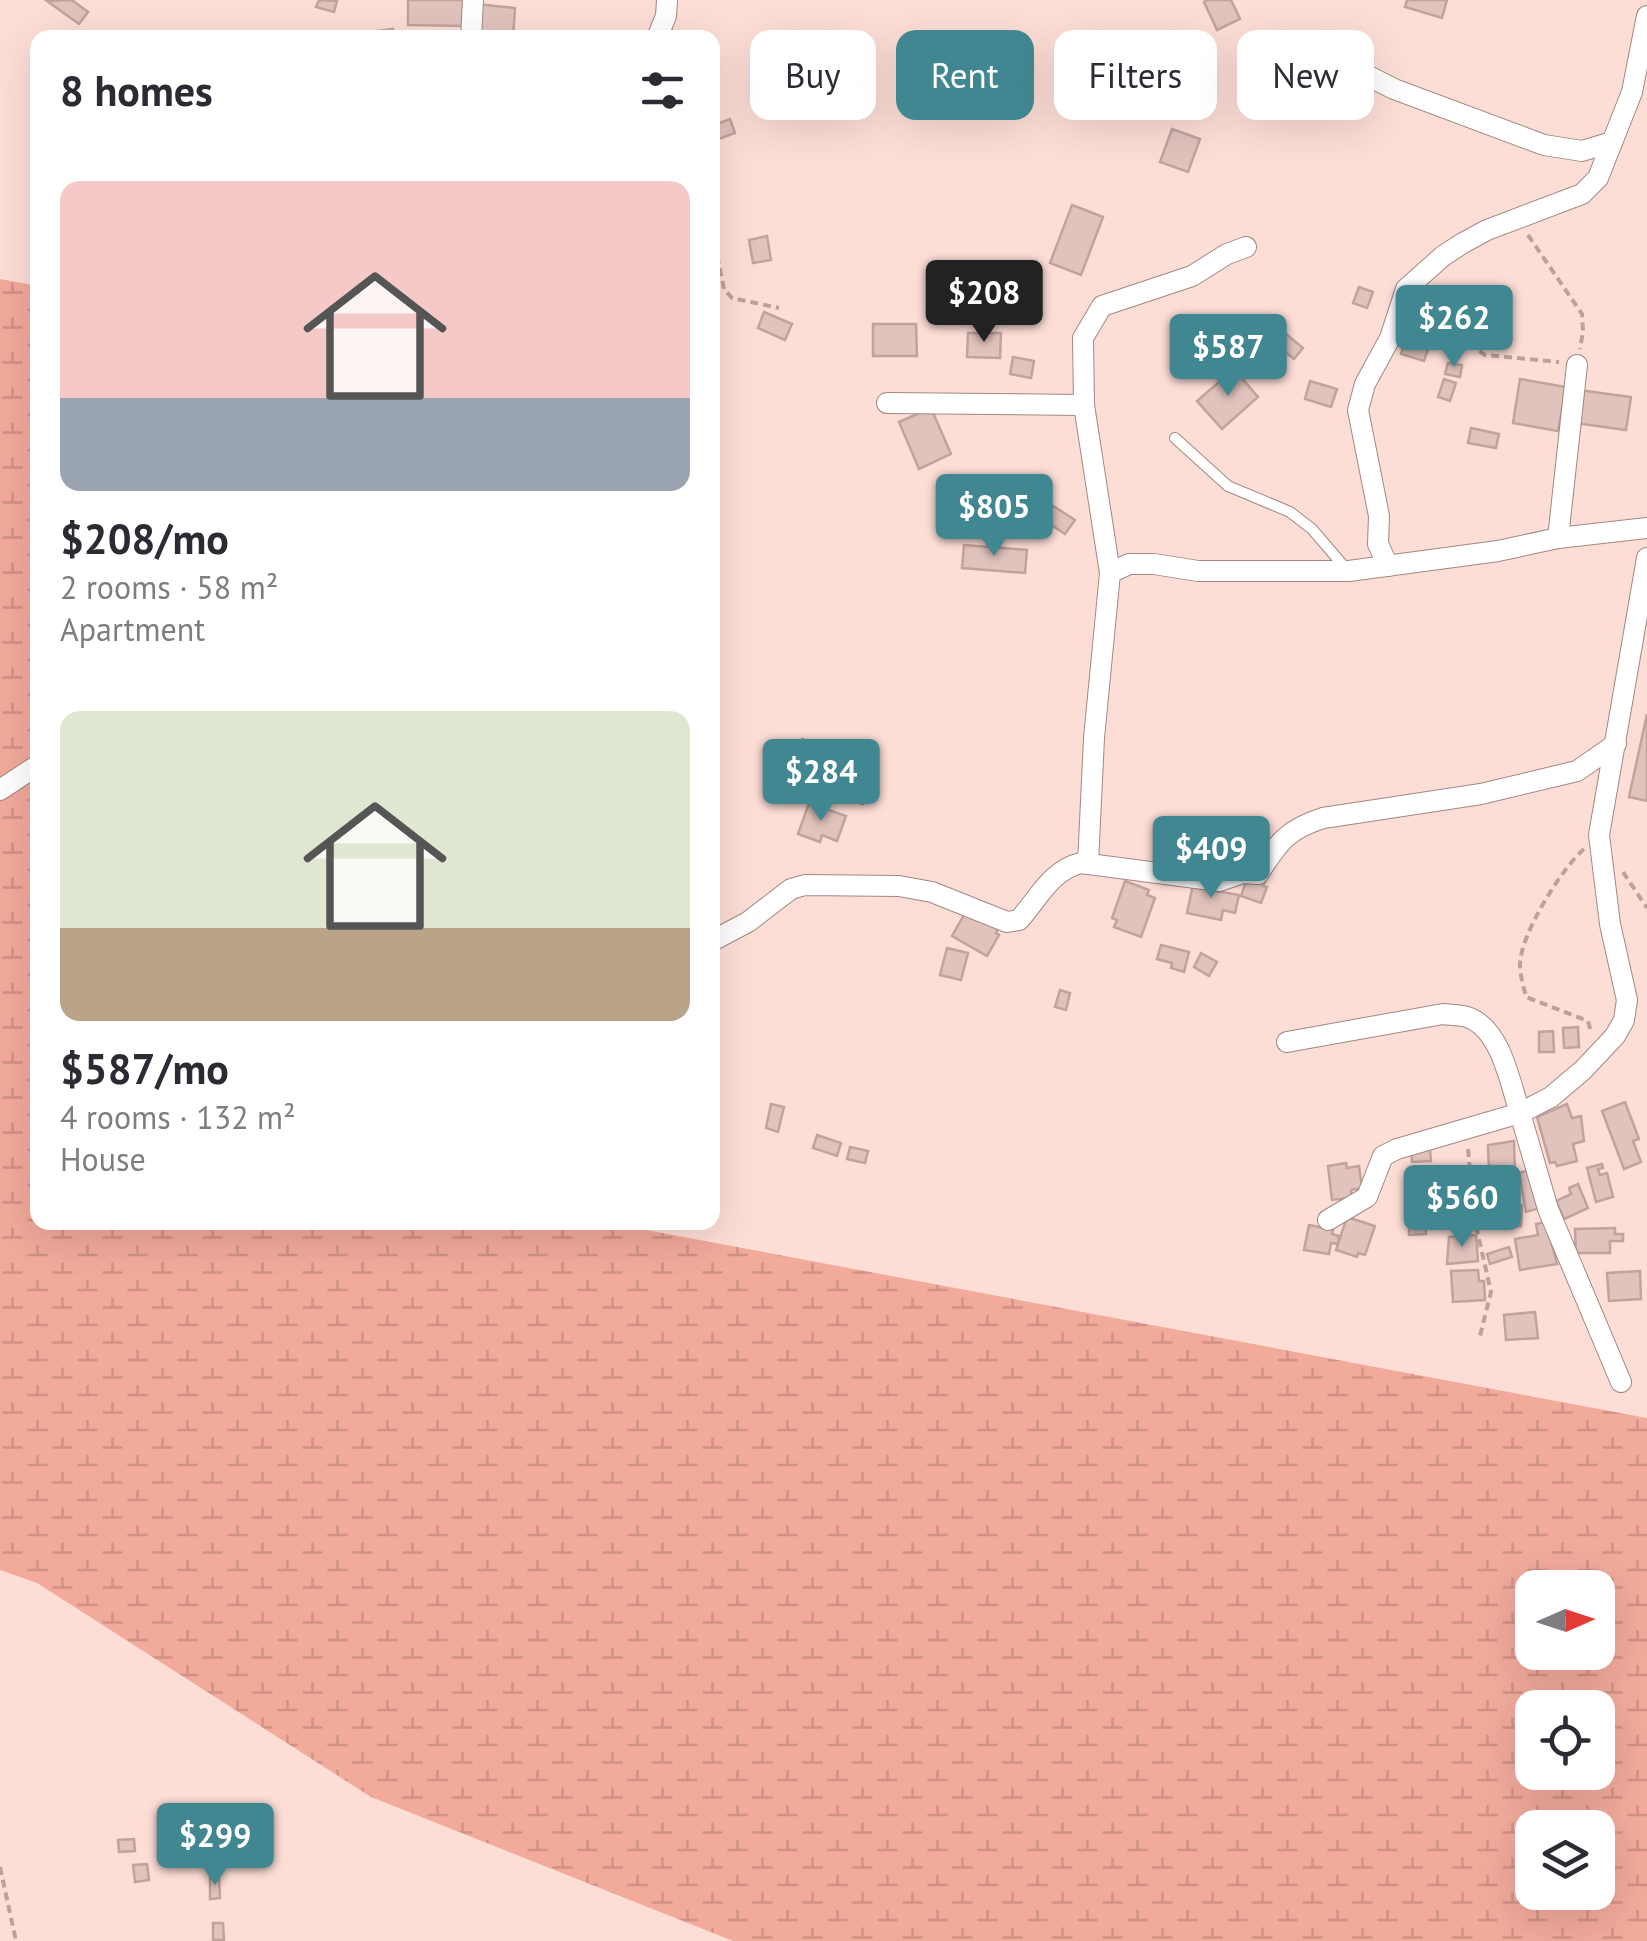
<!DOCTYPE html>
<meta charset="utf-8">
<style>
body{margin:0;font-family:"PT Sans",sans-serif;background:#f2f2f3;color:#2b2b33;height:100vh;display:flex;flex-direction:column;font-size:38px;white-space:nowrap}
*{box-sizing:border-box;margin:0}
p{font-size:32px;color:#7c7c81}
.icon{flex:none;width:55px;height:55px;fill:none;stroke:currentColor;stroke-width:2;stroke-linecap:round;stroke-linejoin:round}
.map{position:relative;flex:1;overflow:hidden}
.details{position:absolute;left:30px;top:30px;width:690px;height:1200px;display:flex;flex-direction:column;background:#fff;border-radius:20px;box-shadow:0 10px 40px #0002}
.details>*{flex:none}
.banner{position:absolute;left:750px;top:30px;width:745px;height:90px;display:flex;gap:20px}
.needle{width:65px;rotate:87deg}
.buttons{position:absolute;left:1515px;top:1570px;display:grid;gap:20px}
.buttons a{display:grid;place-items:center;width:100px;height:100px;border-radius:20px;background:#fff;box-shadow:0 10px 40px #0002;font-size:50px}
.price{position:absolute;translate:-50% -85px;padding:0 22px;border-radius:10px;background:#418791;color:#fff;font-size:32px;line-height:65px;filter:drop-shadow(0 2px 5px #0008)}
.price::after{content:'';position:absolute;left:50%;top:60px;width:30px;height:22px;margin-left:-15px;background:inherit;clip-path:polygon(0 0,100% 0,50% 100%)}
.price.current{background:#222;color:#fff}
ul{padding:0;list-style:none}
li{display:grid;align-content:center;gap:20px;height:530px;padding:0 30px}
li span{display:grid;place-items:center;height:310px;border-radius:20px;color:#555}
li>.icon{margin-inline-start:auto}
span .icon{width:180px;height:180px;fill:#fffc;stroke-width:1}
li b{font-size:42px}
h2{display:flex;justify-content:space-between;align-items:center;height:120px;padding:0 30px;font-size:42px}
.pill{padding:0 35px;border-radius:20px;background:#fff;box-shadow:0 10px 40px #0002;font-size:35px;line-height:90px}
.pill.current{background:#418791;color:#fff}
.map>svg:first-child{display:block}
.wetland{fill:url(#wetland-marsh);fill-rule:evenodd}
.building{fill:#e1c3bd;stroke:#c1a39d;stroke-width:2.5}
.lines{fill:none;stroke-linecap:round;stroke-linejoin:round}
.lane-casing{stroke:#a38781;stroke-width:12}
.street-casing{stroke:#a38781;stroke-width:22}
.path{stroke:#bba29c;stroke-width:4;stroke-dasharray:8 5;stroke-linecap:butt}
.lane{stroke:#fff;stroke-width:10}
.street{stroke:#fff;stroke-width:20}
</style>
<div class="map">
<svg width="1647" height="1941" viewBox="0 0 1647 1941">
<defs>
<pattern id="wetland-marsh" width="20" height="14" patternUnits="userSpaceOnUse" patternTransform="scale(2.5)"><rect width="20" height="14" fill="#f2aa9b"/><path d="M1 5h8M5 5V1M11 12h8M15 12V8" fill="none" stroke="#d09285"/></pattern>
</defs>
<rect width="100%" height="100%" fill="#fdded7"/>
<path class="wetland" d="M0,279L38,286V1222L609,1223L1647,1418V1941H733L371,1797L37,1583L0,1570ZM1532,1588H1598V1652H1532ZM1532,1708H1598V1772H1532ZM1532,1828H1598V1892H1532Z"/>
<g class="building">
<path d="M72,0L88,12L79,24L47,1Z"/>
<path d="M319,0L337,1L334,12L316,7Z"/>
<path d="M408,0H466V26L408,25Z"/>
<path d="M1207,0H1231L1240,19L1217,30L1204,2Z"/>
<path d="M1407,0H1447L1442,18L1405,7Z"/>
<path d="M476,4L515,8L513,38H473Z"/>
<path d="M393,29L394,38H354V34Z"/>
<path d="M1264,36L1286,58L1276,67L1255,46Z"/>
<path d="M730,119L735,133L719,139L714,125Z"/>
<path d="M1172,129L1200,139L1188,172L1160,162Z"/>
<path d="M1072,205L1103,217L1081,275L1050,263Z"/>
<path d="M767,236L771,260L753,263L749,240Z"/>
<path d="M1359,287L1373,292L1367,308L1353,303Z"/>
<path d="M764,312L792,324L785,340L758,328Z"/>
<path d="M873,324H916L917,356H873Z"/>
<path d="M968,333H1001L1000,358L967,357Z"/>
<path d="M1286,334L1303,348L1294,359L1277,345Z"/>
<path d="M1407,336L1430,343L1424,361L1401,354Z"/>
<path d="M1267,346L1281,352L1273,370L1259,363Z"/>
<path d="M1013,357L1034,361L1031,378L1010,374Z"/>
<path d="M1448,363L1462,365L1460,377L1445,374Z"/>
<path d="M1234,369L1258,397L1222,429L1197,401Z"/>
<path d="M1444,379L1456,383L1450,401L1438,397Z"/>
<path d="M1520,379L1566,387L1558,431L1513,423Z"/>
<path d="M1310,381L1337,389L1331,407L1305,399Z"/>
<path d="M1579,390L1631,397L1626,430L1575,423Z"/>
<path d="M931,408L951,454L919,469L899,422Z"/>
<path d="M1471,428L1499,434L1496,448L1468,443Z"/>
<path d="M1044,500L1075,520L1065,534L1035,514Z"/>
<path d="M964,545L1027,550L1025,573L962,568Z"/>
<path d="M1647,714V801L1629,797Z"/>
<path d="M802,739L824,748L805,793L783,784Z"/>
<path d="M832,751L875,765L863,804L819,791Z"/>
<path d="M809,803L846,816L837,841L822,835L820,842L798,834Z"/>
<path d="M1248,876L1265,882L1263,886L1267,887L1261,903L1241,896Z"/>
<path d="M1194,880L1218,885L1216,891L1239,895L1235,913L1223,910L1221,920L1187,913Z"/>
<path d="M1125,881L1149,890L1147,895L1155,898L1141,937L1114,927L1117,920L1112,918Z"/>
<path d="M968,908L999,927L996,933L999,935L987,956L952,936Z"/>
<path d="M1161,945L1189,952L1184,972L1171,968L1172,963L1157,959Z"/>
<path d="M947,948L968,953L961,980L940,975Z"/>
<path d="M1201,953L1217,962L1209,976L1194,967Z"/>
<path d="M1060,990L1070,993L1066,1010L1055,1007Z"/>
<path d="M1578,1027L1579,1047L1564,1048L1563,1028Z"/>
<path d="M1553,1031L1554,1052H1539V1032Z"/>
<path d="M1625,1102L1639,1139L1633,1141L1641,1162L1624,1169L1602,1111Z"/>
<path d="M771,1104L784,1107L778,1132L766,1128Z"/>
<path d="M1567,1104L1572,1118L1581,1116L1584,1141L1573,1144L1577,1161L1557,1166L1555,1162L1550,1163L1537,1117Z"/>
<path d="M817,1135L841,1143L837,1156L813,1148Z"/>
<path d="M1514,1141L1515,1172L1489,1173L1488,1145Z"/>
<path d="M850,1147L868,1151L865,1163L847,1159Z"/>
<path d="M1430,1149L1431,1161L1412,1162L1411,1151Z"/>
<path d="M1346,1163L1347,1168L1359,1166L1362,1188L1351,1190L1352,1198L1332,1200L1328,1166Z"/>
<path d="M1602,1164L1603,1168L1598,1169L1600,1175L1607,1173L1613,1197L1596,1202L1587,1168Z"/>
<path d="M1534,1169L1544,1207L1526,1212L1519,1173Z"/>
<path d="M1466,1171L1472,1218L1432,1223L1428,1196H1433L1431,1178Z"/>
<path d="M1578,1184L1588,1208L1564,1219L1556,1201L1571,1194L1569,1188Z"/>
<path d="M1522,1205L1521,1226L1510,1227L1508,1206Z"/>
<path d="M1409,1212H1425L1426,1234L1409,1235Z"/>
<path d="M1347,1217L1375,1226L1365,1255L1358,1253L1357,1257L1336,1250Z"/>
<path d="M1546,1222L1557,1264L1520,1270L1515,1239L1538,1235L1536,1224Z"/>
<path d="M1309,1225L1333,1230L1332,1234L1339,1236L1338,1244L1331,1243L1329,1254L1304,1250Z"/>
<path d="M1615,1228V1234H1623V1241H1610V1253H1576L1575,1229Z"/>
<path d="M1476,1235L1478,1261L1447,1264L1449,1237Z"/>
<path d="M1509,1247L1512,1257L1490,1264L1487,1254Z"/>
<path d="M1478,1270L1479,1281H1484L1485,1300L1453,1302L1451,1271Z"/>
<path d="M1640,1271L1641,1299L1609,1301L1607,1273Z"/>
<path d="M1535,1312L1538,1338L1506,1340L1504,1315Z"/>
<path d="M134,1839L135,1851L119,1852L118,1840Z"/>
<path d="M147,1864L149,1880L135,1882L133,1865Z"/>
<path d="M210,1877H219L220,1898L210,1899Z"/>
<path d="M213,1923H223L224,1940H213Z"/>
</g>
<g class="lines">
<g class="lane-casing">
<path id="lane" d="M1175,438L1228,486L1290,512L1312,529L1348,571"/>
</g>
<g class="street-casing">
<g id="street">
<path d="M471,38L473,0"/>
<path d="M657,38L666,16L667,0"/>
<path d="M1333,58L1394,89L1544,145L1582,151L1612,142"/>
<path d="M887,403L1084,405"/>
<path d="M1558,538L1577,365"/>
<path d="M1388,566L1378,544L1379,516L1358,410L1365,384L1390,338L1406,289L1443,256L1463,243L1487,230L1582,194L1598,178L1632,92L1647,16"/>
<path d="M1110,573L1084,405L1083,338L1102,306L1192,276L1227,254L1246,247"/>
<path d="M0,790L38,765"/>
<path d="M1088,864L1094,738L1110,573L1129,564H1154L1198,571H1349L1498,551L1558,538L1647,528"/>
<path d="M712,941L748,922L791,889L805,885L899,886L932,892L1007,922L1019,920C1038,899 1051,870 1081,863L1219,881L1243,873L1258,874C1279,842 1286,830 1323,818L1481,794L1577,771L1616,744"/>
<path d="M1287,1042L1443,1014C1451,1015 1460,1015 1467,1017C1501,1028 1510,1083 1520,1113L1397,1149L1383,1156L1367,1197L1328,1220"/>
<path d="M1621,1382L1548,1209L1520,1113L1551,1097L1583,1070L1615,1036L1624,1020L1627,1000L1610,924L1599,835L1647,558"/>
</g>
</g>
<g class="path">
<path d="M712,230L724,289L732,298L779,308"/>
<path d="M1528,235L1582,314L1583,331L1580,349"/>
<path d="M1437,321L1485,355L1559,362"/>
<path d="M1584,849C1562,868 1519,936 1520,966C1520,976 1524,987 1526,997L1588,1021L1591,1032"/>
<path d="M1623,872L1647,908"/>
<path d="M1468,1149L1474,1217L1491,1292L1479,1340"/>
<path d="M0,1867L16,1941"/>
</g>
<use href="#lane" class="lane"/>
<use href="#street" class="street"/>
</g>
</svg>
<div class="buttons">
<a><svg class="needle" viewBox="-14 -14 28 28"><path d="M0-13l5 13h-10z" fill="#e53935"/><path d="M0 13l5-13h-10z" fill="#7c7c81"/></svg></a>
<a><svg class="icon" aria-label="locate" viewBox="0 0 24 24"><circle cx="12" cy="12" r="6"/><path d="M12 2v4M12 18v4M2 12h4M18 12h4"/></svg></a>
<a><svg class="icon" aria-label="layers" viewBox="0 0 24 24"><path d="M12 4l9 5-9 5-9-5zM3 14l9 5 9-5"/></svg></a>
</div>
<b class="price current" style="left:984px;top:345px">$208</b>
<b class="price" style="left:1454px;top:370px">$262</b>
<b class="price" style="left:1228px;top:399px">$587</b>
<b class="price" style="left:994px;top:559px">$805</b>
<b class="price" style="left:821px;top:824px">$284</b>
<b class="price" style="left:1211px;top:901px">$409</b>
<b class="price" style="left:1462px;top:1250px">$560</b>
<b class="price" style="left:215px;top:1888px">$299</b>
<div class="banner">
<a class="pill">Buy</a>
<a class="pill current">Rent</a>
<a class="pill">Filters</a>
<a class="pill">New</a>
</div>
<section class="details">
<h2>8 homes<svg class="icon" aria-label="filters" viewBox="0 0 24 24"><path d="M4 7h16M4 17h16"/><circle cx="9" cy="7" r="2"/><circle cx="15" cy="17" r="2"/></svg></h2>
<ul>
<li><span style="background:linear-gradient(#f6c9c9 70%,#9aa5b1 0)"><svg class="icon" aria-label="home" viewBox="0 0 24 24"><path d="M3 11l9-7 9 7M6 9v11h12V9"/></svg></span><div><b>$208/mo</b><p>2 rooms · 58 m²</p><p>Apartment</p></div></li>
<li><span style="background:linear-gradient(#dfe7d0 70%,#b9a48a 0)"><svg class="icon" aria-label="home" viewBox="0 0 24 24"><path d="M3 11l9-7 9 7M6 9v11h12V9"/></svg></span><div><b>$587/mo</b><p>4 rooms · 132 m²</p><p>House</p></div></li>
</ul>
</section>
</div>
